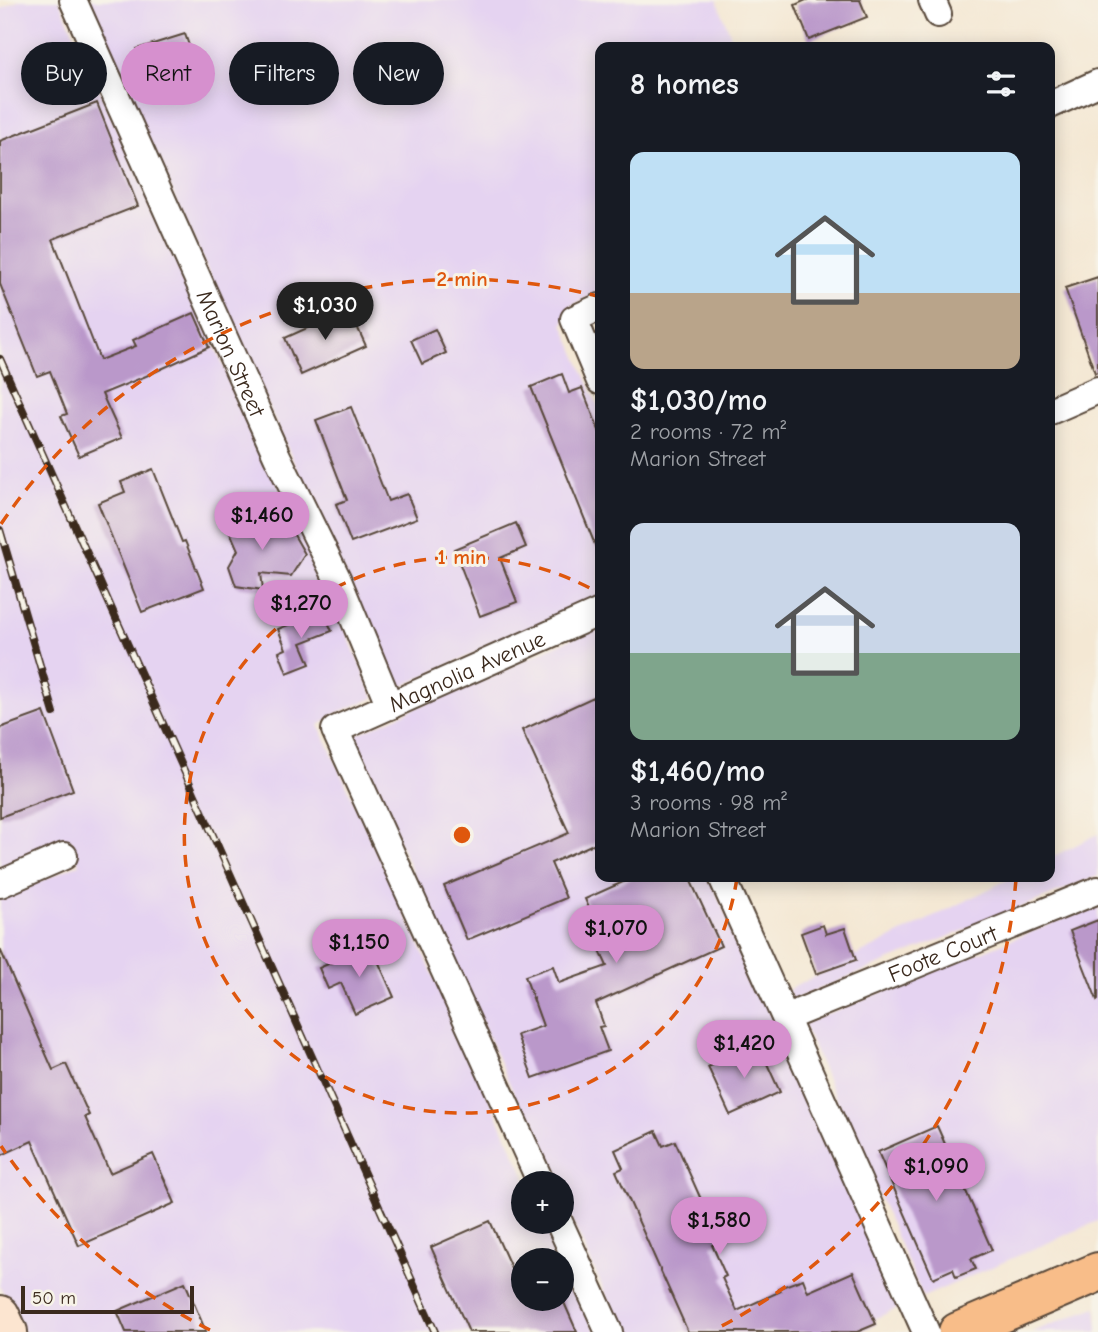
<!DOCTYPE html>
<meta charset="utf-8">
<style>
body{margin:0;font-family:"Comic Neue",sans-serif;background:#20242c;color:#f1f3f6;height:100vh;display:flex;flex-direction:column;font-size:26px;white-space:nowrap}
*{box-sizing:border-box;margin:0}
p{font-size:23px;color:#9ea1a6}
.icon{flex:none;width:38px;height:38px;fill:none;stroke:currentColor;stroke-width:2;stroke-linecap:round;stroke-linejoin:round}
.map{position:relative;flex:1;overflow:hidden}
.side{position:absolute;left:595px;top:42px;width:460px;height:840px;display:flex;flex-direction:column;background:#171b24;border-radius:14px;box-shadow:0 4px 18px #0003}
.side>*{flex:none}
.hud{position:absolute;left:21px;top:42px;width:469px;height:63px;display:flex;gap:14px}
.fabs{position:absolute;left:511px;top:1171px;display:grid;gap:14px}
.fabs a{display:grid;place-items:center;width:63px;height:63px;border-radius:50%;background:#171b24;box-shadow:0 4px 18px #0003;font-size:35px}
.scale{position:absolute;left:21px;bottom:18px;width:173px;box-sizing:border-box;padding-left:7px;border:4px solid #3b2a1e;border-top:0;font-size:19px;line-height:24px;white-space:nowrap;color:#3b2a1e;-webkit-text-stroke:5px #f7f3e8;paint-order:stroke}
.price{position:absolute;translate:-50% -60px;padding:0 16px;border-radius:24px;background:#d690ce;color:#111;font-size:23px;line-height:46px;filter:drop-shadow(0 2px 4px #0008)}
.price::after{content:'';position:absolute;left:50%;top:42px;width:21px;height:16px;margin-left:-10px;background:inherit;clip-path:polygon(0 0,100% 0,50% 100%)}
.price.selected{background:#222;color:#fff}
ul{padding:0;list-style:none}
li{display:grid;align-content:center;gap:14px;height:371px;padding:0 35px}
li span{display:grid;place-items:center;height:217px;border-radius:14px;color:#555}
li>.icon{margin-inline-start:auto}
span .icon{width:126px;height:126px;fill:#fffc;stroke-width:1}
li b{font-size:30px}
h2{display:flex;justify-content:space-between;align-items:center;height:84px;padding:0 35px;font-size:30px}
.tag{padding:0 24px;border-radius:32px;background:#171b24;box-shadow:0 4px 18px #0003;font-size:24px;line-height:63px}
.tag.selected{background:#d690ce;color:#111}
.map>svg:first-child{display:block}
.built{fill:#e5d3f1;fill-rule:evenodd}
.building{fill:#ba98ca}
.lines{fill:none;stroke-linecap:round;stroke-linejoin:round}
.street-casing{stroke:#574639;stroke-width:30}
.secondary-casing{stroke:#574639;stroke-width:42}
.primary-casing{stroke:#574639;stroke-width:42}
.street{stroke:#fff;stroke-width:26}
.secondary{stroke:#fce5d0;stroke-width:38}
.primary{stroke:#f8bd89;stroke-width:38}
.rail-casing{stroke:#3b2a1e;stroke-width:8}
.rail{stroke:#f7f3e8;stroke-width:5;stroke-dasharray:16;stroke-linecap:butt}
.ring{fill:none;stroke:#df570d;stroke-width:3.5;stroke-dasharray:12 9}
.labels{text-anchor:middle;stroke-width:6;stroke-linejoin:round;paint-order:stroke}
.street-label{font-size:23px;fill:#3b2a1e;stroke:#f7f3e8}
.centre{fill:#df570d;stroke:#f7f3e8;stroke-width:3.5}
.ring-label{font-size:21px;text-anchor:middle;font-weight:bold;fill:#df570d;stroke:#f7f3e8;stroke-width:6;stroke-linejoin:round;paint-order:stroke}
</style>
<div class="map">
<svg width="1098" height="1332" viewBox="0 0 1098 1332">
<rect width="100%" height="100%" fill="#f7f3e8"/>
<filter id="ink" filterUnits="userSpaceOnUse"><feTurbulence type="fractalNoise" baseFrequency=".0143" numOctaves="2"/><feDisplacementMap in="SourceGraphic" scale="14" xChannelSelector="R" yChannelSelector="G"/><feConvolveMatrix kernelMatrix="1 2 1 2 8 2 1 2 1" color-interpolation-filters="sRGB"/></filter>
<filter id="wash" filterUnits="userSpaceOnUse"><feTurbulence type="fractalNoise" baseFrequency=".00686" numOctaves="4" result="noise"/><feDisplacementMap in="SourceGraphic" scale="28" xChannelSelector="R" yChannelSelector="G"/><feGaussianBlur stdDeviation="1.57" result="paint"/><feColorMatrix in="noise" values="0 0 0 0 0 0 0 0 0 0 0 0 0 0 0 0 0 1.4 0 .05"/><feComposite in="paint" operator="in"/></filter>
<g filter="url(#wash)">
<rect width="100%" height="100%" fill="#f4e8d4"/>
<g class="built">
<path d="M20,0H59L267,462L326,584L374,698L339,712L319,725L528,1183H523V1222H545L596,1332H21L0,1286V899L79,864L71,839L0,870V9ZM523,1260H562V1298H523Z"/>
<path d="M86,0H717L731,36L707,47H600V292L570,306L563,324L600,411V596L396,689Z"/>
<path d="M596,628L600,638V877H709L901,1307L844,1332H623L562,1199V1183H555L351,737Z"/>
<path d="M1098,834V876L792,1000L788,990L1013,877H1050V858Z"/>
<path d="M1098,905V1221L923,1297L803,1024Z"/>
<path d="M1096,1307L1098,1332H1032Z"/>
</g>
<g id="blocks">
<g class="building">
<path d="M806,0H860L867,17L809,40L795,5Z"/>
<path d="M185,34L197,69L148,85L137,49Z"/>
<path d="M97,103L138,206L53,239L100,360L136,346L133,340L194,313L209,347L146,376L102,394L122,438L79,456L61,416L67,414L50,371L37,376L0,284V141Z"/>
<path d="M1098,277V372L1095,373L1065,288Z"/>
<path d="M349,309L366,346L301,375L285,338Z"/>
<path d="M435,329L446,353L422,364L411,340Z"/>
<path d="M562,374L569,393L582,388L600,433V557L531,387Z"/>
<path d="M351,407L388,501L407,494L417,518L351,543L336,504L347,500L316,420Z"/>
<path d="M153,469L182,542L185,541L204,588L142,612L98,503L125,492L121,482Z"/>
<path d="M245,513L268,515L275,535H294L305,554L291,576L261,573L263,590L236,586L229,566L238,550L230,532Z"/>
<path d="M516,523L526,547L500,558L517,602L480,616L454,549Z"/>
<path d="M323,611L332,631L301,643L310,664L287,673L279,652L286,649L278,629Z"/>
<path d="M600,694V841L551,863L566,898L467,940L444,886L569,833L522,730Z"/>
<path d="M44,712L73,790L0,817V728Z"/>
<path d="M634,877H689L721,946L596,1003L604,1026L599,1027L608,1051L533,1078L517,1035L543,1026L525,976L553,966L559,983L607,966L596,942L603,939L585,899Z"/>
<path d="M1098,920V999L1097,1000L1070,931Z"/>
<path d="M823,925L826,934L845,928L856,960L816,974L801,933Z"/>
<path d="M371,945L394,997L355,1014L341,983L328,989L319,968Z"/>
<path d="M0,949L53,1070L66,1064L89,1115L85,1117L110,1173L153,1154L175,1203L79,1246L32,1141L0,1156Z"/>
<path d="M758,1044L780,1092L730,1115L708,1067Z"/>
<path d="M937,1126L992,1250L971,1259L976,1269L956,1277L953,1269L933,1278L878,1152Z"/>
<path d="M656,1131L663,1146L675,1141L720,1242L712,1245L726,1276L722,1278L737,1311L781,1291L779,1288L803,1279L808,1292L853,1272L876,1324L857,1332H688L616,1171L623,1168L615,1150Z"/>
<path d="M490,1221L517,1281L523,1278V1298H562L577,1332H469L431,1247Z"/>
<path d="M185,1282L206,1332H126L117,1311Z"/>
</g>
</g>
</g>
<g filter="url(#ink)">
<use href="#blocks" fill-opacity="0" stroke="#574639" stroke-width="2"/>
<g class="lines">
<g class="street-casing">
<g id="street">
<path id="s1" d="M73,0L277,456L337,578L390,706"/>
<path d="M932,0L938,14"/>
<path d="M1050,105L1098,83"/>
<path d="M600,307L574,319L600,381"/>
<path d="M1050,411L1098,390"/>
<path d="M722,877L926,1332"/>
<path d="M0,884L64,856"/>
<path id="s2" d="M787,1017L1098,890"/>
<path id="s3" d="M541,1183L335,730L600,612"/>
<path d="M559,1222L609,1332"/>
</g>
</g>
<g class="secondary-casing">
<path id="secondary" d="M0,1315L8,1332"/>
</g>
<g class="primary-casing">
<path id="primary" d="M958,1332L1098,1272"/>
</g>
<use href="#street" class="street"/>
<use href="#secondary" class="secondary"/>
<use href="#primary" class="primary"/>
<g class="rail-casing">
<g id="rail">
<path d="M0,359L435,1332"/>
<path d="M0,530L54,713"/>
</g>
</g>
<use href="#rail" class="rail"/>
</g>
</g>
<g class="ring">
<path d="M737 878A278 278 0 1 1 599 593"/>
<path d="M1016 879A556 556 0 0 1 714 1330M210 1330A556 556 0 0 1 1 1146M1 524A556 556 0 0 1 597 296"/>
</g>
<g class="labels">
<g class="street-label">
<text dy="8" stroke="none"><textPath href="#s1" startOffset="387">Marion Street</textPath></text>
<text dy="8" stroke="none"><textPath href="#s3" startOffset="642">Magnolia Avenue</textPath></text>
<text dy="8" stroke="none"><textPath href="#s2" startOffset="168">Foote Court</textPath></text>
</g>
</g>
<circle cx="462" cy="835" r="10" class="centre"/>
<g class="ring-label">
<text x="462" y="286">2 min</text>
<text x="462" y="564">1 min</text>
</g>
</svg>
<div class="fabs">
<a>+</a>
<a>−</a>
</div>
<div class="scale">50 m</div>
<b class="price selected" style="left:325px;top:342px">$1,030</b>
<b class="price" style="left:262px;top:552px">$1,460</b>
<b class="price" style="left:301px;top:640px">$1,270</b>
<b class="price" style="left:616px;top:965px">$1,070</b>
<b class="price" style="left:359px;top:979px">$1,150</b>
<b class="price" style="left:744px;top:1080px">$1,420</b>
<b class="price" style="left:936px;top:1203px">$1,090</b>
<b class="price" style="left:719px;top:1257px">$1,580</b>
<div class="hud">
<a class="tag">Buy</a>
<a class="tag selected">Rent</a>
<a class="tag">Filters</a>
<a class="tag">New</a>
</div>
<section class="side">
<h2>8 homes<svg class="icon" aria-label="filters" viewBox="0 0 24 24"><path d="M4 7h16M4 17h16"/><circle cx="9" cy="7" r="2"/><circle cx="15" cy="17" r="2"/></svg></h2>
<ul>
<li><span style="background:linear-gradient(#bfe0f5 65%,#b9a48a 0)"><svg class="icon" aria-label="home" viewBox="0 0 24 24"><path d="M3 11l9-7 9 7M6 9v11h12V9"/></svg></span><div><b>$1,030/mo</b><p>2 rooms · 72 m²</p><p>Marion Street</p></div></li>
<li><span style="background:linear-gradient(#c9d6e8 60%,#7fa58c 0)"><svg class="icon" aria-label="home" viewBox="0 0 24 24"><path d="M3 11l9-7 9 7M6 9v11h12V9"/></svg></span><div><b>$1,460/mo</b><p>3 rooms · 98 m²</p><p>Marion Street</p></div></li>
</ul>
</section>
</div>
